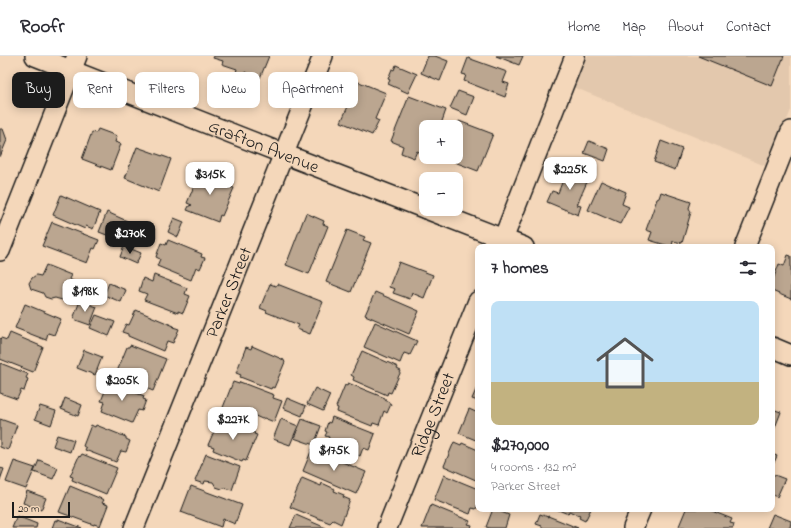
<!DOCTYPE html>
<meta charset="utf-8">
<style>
body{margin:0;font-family:"Indie Flower",sans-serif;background:#f2f2f3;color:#2b2b33;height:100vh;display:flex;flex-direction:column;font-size:15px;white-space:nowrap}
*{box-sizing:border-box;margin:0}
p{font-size:13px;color:#7c7c81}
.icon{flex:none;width:22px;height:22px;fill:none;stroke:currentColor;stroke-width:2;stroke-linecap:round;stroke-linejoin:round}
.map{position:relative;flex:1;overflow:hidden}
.drawer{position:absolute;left:475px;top:188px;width:300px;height:268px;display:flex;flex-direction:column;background:#fff;border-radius:8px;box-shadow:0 2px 10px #0003}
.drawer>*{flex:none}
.guide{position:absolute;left:12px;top:16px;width:380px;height:36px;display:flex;gap:8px}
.buttons{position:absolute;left:419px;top:64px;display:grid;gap:8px}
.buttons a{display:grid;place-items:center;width:44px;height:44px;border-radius:8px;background:#fff;box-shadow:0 2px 10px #0003;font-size:20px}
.scale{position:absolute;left:12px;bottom:10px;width:58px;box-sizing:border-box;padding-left:4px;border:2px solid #1c1c1c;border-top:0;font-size:11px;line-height:14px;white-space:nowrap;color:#1c1c1c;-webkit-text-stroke:3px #f4d7ba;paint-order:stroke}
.price{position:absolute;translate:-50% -34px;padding:0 9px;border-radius:8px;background:#fff;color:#222;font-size:13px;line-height:26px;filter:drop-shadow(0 1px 2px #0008)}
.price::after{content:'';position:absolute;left:50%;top:24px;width:12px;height:9px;margin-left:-6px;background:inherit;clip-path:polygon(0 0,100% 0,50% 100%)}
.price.active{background:#1c1c1c;color:#fff}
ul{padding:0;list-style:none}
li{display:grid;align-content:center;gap:8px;height:212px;padding:0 16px}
li span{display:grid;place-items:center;height:124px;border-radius:8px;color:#555}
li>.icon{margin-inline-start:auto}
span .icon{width:72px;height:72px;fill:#fffc;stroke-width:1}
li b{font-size:17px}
h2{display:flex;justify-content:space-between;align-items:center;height:48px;padding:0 16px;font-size:17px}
.chip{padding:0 14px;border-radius:8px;background:#fff;box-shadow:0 2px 10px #0003;font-size:14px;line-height:36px}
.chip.active{background:#1c1c1c;color:#fff}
header{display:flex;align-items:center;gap:24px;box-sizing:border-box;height:56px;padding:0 20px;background:#fff;border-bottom:1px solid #e1e1e2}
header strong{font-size:19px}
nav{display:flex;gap:22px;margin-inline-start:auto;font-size:14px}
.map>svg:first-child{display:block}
.built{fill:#e3c8ad}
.building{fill:#bba690;stroke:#1c1c1c}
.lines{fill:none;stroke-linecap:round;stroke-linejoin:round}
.minor-casing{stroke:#1c1c1c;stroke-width:22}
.minor{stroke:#f4d7ba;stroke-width:19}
.labels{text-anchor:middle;stroke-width:3;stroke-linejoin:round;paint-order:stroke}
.street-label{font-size:18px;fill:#1c1c1c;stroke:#f4d7ba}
</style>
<header>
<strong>Roofr</strong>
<nav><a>Home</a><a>Map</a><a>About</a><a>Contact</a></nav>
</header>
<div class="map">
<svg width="791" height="472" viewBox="0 0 791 472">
<rect width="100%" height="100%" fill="#f4d7ba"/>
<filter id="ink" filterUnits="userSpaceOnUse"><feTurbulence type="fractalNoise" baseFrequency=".025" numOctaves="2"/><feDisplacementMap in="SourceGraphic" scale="8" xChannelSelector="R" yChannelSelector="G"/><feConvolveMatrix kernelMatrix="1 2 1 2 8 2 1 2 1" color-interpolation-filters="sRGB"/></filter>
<g filter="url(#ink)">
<path class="built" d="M582,0H791V54L768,111L571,30Z"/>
<g class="building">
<path d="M214,0H269L260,22L245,16L244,19L236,16L237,13L222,8L223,5L213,2Z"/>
<path d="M428,0H435L448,5L440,25L421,17Z"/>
<path d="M496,0H523L519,9Z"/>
<path d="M698,0H784L772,30Z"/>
<path d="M468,2L507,16L503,26L509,28L505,41L464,25L466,19L462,18Z"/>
<path d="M396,9L417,18L408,37L388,28L390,24L388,23L392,13L394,14Z"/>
<path d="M359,26L386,37L375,63L379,65L372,79L341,66Z"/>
<path d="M458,35L474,41L467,59L450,52Z"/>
<path d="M409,40L446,54L440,71H426V99L417,95L414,102L401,97L403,90L391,85Z"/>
<path d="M459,65L493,78L478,115L444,102L456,101V72Z"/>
<path d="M0,73H3L7,84L0,101Z"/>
<path d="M98,73L117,80L115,86L121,88L111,114L82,103L92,76L96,77Z"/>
<path d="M589,85L609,93L605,105L584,97Z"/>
<path d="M661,85L682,93L675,114L654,106Z"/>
<path d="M137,91L171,103L159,136L125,122Z"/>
<path d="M568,111L590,119L577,149L581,150L578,159L547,146L552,135L558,137Z"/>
<path d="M203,114L233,127L231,131L234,132L222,160L220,159L218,166L187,154L189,150L192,149L187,147L199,118L201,119Z"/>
<path d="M601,125L626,136L622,148L629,151L620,168L588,154Z"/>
<path d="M661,136L691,146L689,152L691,156L682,187L673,185L672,191L649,184L652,176L646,174L657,143L659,142Z"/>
<path d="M61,139L100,156L93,173L86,170L85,173L53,159Z"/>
<path d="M107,156L127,165L120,184L99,176Z"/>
<path d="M306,157L324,165L323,168L328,170L309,218L286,209Z"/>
<path d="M174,162L184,166L178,181L168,176Z"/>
<path d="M52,166L99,184L95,193L93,192L87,207L42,190Z"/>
<path d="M347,174L365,181L363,184L371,187L351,236L326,226Z"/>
<path d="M168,184L202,198L201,201L205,202L200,213L196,211L191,224L157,210L160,203L156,201L161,187L166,189Z"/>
<path d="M124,190L141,197L136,208L120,201Z"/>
<path d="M788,199L791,200V243L772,235V226L779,208L784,210Z"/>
<path d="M399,206L433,219L424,242L412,237L410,243L393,237L395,233L389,231Z"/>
<path d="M46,209L71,219L69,223L75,226L68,242L63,240L62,244L55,242L51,243L45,241L43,237L31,233L29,227L32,222L36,219L41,220Z"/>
<path d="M154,219L187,232L185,238L190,240L183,257L178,255V257L144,244L147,238L139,235L143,222L152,226Z"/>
<path d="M109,227L126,234L121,246L104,239Z"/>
<path d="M270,228L276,230L277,228L323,246L310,278L297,273L299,269L266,256L267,255L260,252Z"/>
<path d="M375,236L419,255L409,278L365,259Z"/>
<path d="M80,245L97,251L90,269L73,263Z"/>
<path d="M25,248L61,263L54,279L48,277L46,284L15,272Z"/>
<path d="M136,254L174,270L173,271L179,273L173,287L167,285L163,295L128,280V278L122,276L126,268L129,269Z"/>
<path d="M96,259L115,266L109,280L90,272Z"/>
<path d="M375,266L417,285L410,299L404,297L400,307L364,291Z"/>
<path d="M10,277L43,291L33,316L0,303V283L1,282L7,284Z"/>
<path d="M130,289L166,303L153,335L117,320L118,319L116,318L127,291H129Z"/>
<path d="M252,290L284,304V305L285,306L274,332L272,331L271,333L240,321L241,319L236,317L246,291L251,293Z"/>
<path d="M84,294L102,301L95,319L77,312Z"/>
<path d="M362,295L398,311L397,313L401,315L391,337L388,336L387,339L353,324L354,321L351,319Z"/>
<path d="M0,307L28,318L26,322L28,323L24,335L21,334L17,343L0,337Z"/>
<path d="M106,325L144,340L143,343L146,344L142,355L138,354L132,367L102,355L105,346L101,345L105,335L102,334Z"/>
<path d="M233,326L239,328L240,326L274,339L273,342L282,345L274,366L264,362L262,363L242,354L239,361L222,354Z"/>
<path d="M348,327L385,342V344L389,346V347L391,348L387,357L384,355L379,369L373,367L372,370L337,356L338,352L336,351L345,329L347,330Z"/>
<path d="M478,329V345L472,343Z"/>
<path d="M315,332L330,339L323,355L307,348Z"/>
<path d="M65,342L82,349L78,360L61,353Z"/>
<path d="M287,342L306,350L302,360L283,352Z"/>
<path d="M40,350L56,355L51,369L35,363Z"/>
<path d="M772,351L775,353V354L781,356L774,374L772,373Z"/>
<path d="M469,353L478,357V385L459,377Z"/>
<path d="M332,361L375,378L369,394L363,392L360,400L327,387L329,381L325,380L327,376L325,375L328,366L330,367Z"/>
<path d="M0,363L17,369L8,394L0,391Z"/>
<path d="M281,363L298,370L290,389L273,383Z"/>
<path d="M302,363L321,370L314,389L294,382Z"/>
<path d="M224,364L255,377L254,378L257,379L246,405L243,404L242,406L213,394L214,391L208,389L218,366L222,368Z"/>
<path d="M91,369L95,371L96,369L126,381V383L130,385L126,396L121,395L116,406L85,394L86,392L83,390Z"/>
<path d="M57,379L74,384L70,396L53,390Z"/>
<path d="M454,386L461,389L462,387L478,394V425L444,410Z"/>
<path d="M312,393L366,416L356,438L303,415Z"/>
<path d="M82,398L117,412L106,438L72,424L73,421L70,420L79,400L80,401Z"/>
<path d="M206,398L240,411L232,434L224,432L222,433L216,431L213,426L205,425L204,428L195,425Z"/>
<path d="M772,398L777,400L772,411Z"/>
<path d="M39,404L58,412L53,423L34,416Z"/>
<path d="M14,405L35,412L26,433L6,426Z"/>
<path d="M0,412L4,413L0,424Z"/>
<path d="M772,418L785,423L777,441L772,439Z"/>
<path d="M444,419L478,433V447L476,453L472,452L470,458L434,444Z"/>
<path d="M302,422L321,430L322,427L335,433L334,435L344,439L343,441L350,444L341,468L333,464L330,467L290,451Z"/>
<path d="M70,430L104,444L102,447L108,449L100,470L94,468V469L59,456Z"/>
<path d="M191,430L242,449L235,468L223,463L221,471L181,456Z"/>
<path d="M27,435L46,442L41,454L23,447Z"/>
<path d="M431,449L470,465L468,468L472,469L471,472H422Z"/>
<path d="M493,453L509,459L505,472H490L486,471Z"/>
<path d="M556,453H591L585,465L579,462L580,460L569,455L568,458Z"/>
<path d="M686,453H707L732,463L730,467L734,468L733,472H683L679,470Z"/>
<path d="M540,458L548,461V460L578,472H542V470L536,468Z"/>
<path d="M773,458L791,465L790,472H767Z"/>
<path d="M296,459L326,472H290Z"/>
<path d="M17,460L37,468L36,472H12Z"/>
<path d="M58,463L82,472H52L55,464L58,465Z"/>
</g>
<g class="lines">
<g class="minor-casing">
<g id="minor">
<path id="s1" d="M35,0L284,98L426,153"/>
<path d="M426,153L524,191"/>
<path d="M500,191L575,0"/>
<path d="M745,191L791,75"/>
<path d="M0,195L77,0"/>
<path d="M772,291L791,299"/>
<path id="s2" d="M134,472L323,0"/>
<path id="s3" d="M387,472L478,245"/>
<path d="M633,472L641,453"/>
</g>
</g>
<use href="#minor" class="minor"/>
</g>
</g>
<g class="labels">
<g class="street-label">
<text dy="6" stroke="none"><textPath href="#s1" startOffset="246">Grafton Avenue</textPath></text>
<text dy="6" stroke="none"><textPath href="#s2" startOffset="254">Parker Street</textPath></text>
<text dy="6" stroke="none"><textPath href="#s3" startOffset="122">Ridge Street</textPath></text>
</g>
</g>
</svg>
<div class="buttons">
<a>+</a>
<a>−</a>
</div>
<div class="scale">20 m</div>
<b class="price" style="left:570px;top:135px">$225K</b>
<b class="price" style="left:210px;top:140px">$315K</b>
<b class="price active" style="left:130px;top:199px">$270K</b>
<b class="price" style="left:85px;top:257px">$198K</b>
<b class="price" style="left:122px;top:346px">$205K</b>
<b class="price" style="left:233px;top:385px">$227K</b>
<b class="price" style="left:334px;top:416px">$175K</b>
<div class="guide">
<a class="chip active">Buy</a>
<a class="chip">Rent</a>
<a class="chip">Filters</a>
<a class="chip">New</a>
<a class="chip">Apartment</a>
</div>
<section class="drawer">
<h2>7 homes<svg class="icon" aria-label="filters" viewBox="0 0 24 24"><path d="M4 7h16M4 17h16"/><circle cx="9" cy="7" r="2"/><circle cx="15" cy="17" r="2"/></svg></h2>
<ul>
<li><span style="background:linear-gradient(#bfe0f5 65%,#c2b280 0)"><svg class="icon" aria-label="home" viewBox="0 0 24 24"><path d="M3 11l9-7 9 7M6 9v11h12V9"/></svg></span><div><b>$270,000</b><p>4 rooms · 132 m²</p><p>Parker Street</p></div></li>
</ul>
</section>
</div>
